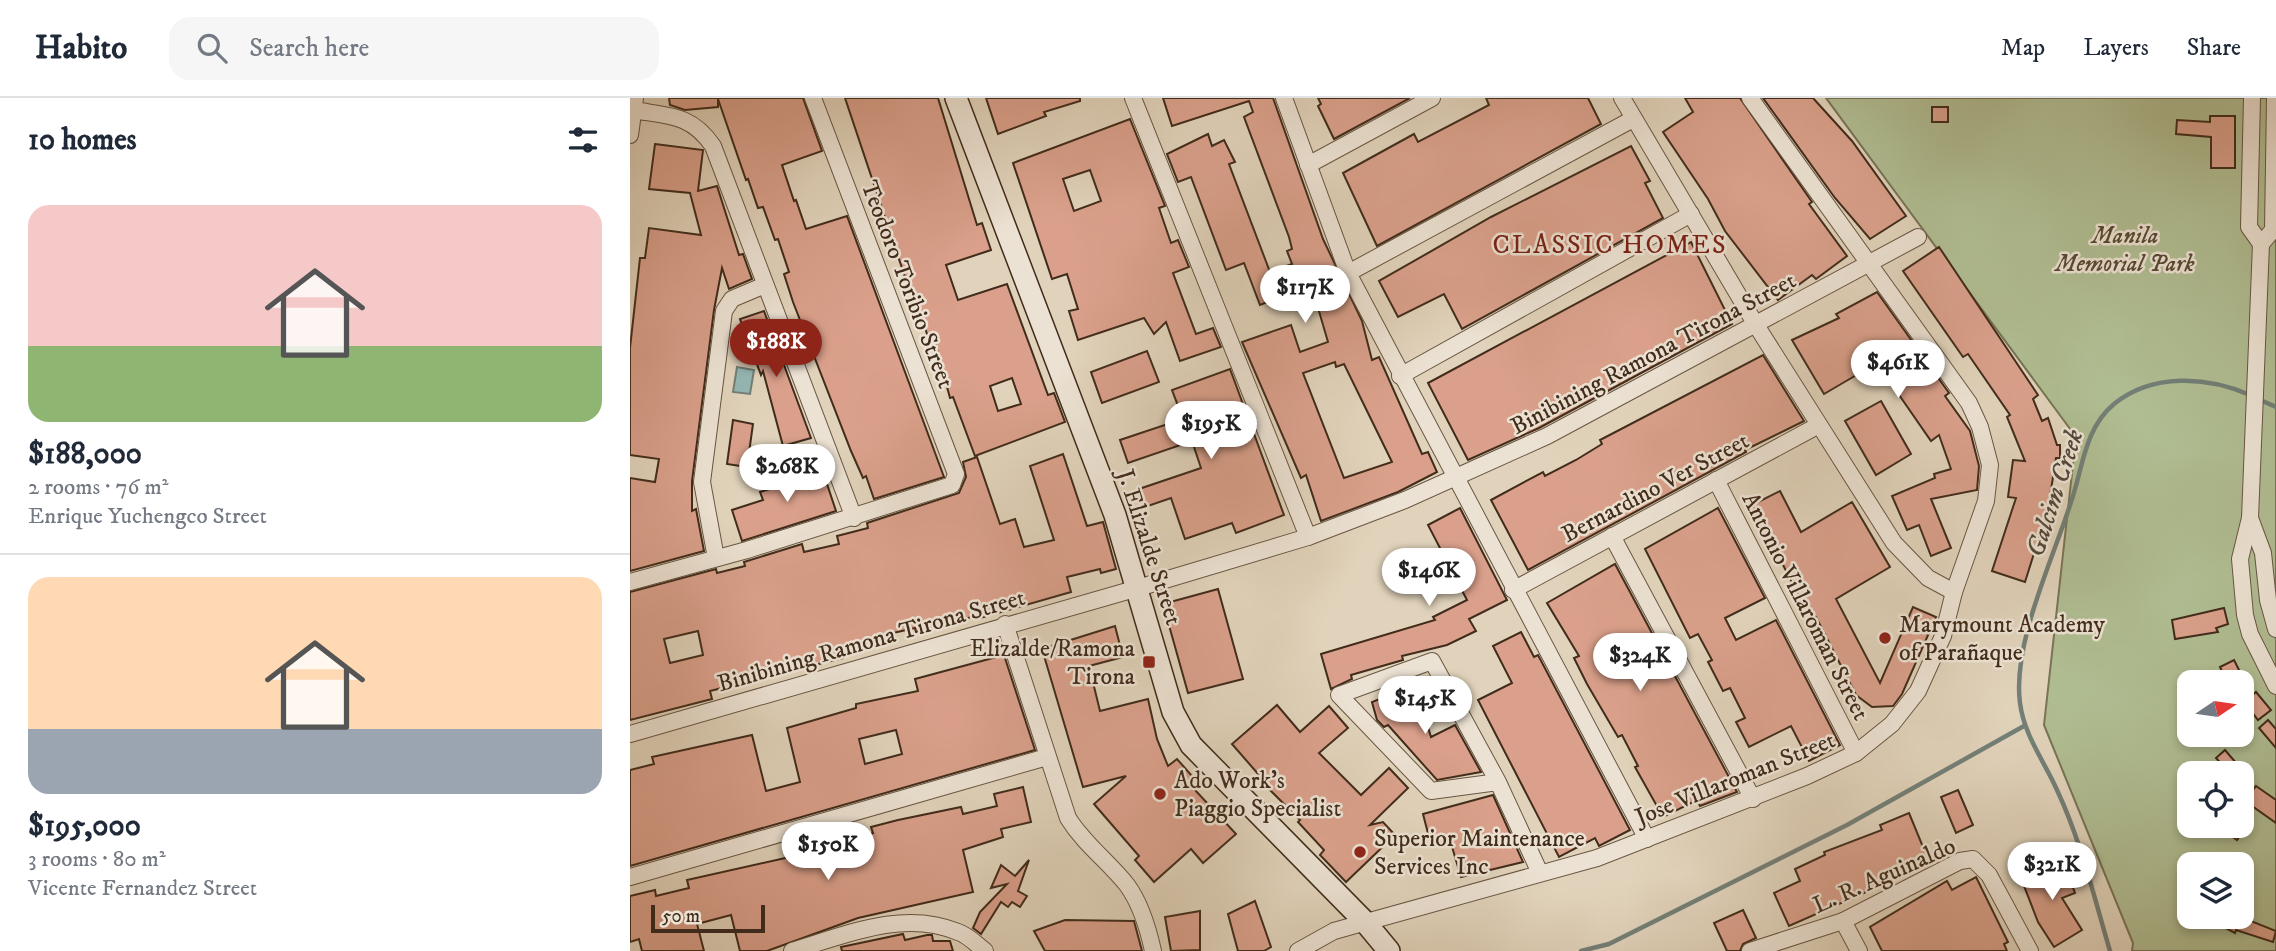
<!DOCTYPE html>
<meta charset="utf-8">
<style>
body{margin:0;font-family:"IM FELL DW Pica",serif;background:#f6f6f7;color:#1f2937;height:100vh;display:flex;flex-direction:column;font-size:26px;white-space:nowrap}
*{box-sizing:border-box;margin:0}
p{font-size:23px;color:#747a83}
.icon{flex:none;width:38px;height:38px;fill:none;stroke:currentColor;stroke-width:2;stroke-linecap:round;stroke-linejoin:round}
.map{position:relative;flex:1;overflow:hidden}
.side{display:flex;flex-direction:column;background:#fff;width:630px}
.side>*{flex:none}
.needle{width:46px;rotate:77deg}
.fabs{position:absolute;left:1547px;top:572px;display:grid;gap:14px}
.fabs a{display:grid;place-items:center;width:77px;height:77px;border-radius:14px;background:#fff;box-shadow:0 4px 10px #0003;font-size:35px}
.scale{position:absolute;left:21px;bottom:18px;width:114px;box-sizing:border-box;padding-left:7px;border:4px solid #412c1b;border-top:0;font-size:19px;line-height:24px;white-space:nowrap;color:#412c1b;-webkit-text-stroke:5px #ece2d3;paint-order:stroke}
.price{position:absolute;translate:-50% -60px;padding:0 16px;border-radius:24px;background:#fff;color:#222;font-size:23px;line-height:46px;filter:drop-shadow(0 2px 4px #0008)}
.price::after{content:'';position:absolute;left:50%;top:42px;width:21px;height:16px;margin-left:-10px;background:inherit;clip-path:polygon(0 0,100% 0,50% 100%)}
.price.on{background:#8f2418;color:#fff}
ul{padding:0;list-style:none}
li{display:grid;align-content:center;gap:14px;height:371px;padding:0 28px}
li+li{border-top:2px solid #e0e1e3}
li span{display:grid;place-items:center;height:217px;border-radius:21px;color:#555}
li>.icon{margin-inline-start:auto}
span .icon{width:126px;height:126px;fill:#fffc;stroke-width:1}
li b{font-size:30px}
h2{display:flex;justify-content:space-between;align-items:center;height:84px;padding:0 28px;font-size:30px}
header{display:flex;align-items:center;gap:42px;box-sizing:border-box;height:98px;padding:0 35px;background:#fff;border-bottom:2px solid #e0e1e3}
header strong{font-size:33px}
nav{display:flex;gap:38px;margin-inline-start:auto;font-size:24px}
.search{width:490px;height:63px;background:#f6f6f7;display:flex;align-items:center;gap:18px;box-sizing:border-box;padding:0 24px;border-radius:21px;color:#747a83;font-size:26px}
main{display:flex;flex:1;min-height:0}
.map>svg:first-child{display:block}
.green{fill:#b0bd92;stroke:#787456;stroke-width:2;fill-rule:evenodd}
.water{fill:#94b7b4;stroke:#737f77;stroke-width:2}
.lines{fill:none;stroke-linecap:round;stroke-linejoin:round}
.stream{stroke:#737f77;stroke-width:4.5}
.building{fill:#daa08b;stroke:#412c1b;stroke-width:2;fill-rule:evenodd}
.street-casing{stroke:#695643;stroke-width:18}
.secondary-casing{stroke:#412c1b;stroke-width:24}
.street{stroke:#ece2d3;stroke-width:16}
.secondary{stroke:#ece2d3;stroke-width:21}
.poi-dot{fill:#8f2418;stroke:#ece2d3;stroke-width:2.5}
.labels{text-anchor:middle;stroke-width:5;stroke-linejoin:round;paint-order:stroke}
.park-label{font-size:24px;font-style:italic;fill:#574933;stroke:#ece2d3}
.street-label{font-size:24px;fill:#412c1b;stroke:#ece2d3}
.poi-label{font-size:24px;fill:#412c1b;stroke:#ece2d3;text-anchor:start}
.neighbourhood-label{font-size:26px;letter-spacing:2px;fill:#7a1f14;stroke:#ece2d3}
.water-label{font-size:26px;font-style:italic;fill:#52483a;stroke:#ece2d3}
</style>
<header>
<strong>Habito</strong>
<div class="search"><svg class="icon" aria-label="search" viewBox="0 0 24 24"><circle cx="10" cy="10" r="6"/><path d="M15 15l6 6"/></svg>Search here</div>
<nav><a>Map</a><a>Layers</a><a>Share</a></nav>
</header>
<main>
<section class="side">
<h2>10 homes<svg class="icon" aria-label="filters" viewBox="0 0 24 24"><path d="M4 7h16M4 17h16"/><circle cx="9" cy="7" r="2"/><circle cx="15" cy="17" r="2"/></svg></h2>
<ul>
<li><span style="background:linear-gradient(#f6c9c9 65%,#8fb573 0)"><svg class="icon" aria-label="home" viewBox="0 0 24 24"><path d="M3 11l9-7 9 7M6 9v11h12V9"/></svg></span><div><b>$188,000</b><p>2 rooms · 76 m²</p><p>Enrique Yuchengco Street</p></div></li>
<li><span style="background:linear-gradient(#ffd9b3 70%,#9aa5b1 0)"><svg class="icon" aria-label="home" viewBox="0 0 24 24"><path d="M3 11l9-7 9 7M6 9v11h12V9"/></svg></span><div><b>$195,000</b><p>3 rooms · 80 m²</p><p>Vicente Fernandez Street</p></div></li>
</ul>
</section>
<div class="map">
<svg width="1646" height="853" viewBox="0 0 1646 853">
<rect width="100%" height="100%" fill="#e1d3bb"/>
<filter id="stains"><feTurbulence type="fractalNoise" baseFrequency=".00286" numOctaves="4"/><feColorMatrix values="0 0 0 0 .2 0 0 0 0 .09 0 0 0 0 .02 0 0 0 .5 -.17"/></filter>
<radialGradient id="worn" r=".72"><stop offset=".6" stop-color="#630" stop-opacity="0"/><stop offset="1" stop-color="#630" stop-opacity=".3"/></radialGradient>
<path class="green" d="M1196,0H1646V853H1502L1503,845L1414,627L1446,339ZM1559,584H1612V637H1559ZM1559,676H1612V728H1559ZM1559,766H1612V819H1559Z"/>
<path class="water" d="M107,269L124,272L120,296L103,294Z"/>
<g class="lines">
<g class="stream">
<path d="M1628,301L1646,309"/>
<path d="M951,853L979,846L1217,727L1394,628"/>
<path d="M1480,853C1464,799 1451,743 1427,692C1414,663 1394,637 1390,605C1382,545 1424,459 1442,401C1453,368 1455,330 1484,306C1522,275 1577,278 1620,297"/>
</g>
</g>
<g class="building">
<path d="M39,0H173L192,53L152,67L164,103L166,102L176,131L217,118L314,379L244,401L236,378L233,380L221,353L163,204L154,176L159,174L148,141L145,142L133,109L128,110L118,81L116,82L88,1V9L55,12L40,7Z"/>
<path d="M215,0H308L347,127L352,125L361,152L316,167L328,202L377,186L418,297L424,295L435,324L345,358L323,299L320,300L303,237L298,239L280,184L277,185ZM382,280L391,306L368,313L360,288Z"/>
<path d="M356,0H450V3L414,14L416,18L368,36Z"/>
<path d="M533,0H643L693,141L732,223L742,262L749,259L792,356L798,354L807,374L768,394L691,423L676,377L671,380L612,244L661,227L670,254L698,244L686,203L676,207L670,191L630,207L614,165L596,172L561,79L548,84L537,56L578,36L582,48L594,42L605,64L599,66L640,174L662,166L657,153L662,151L659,139L614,19L623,14L619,3L542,28ZM705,264L706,269L714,266L762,364L714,380L673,275Z"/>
<path d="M688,0H780L704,41L688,8L691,6Z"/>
<path d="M856,0H958L971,26L747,148L713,75L784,36L788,44L859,7Z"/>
<path d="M1055,0H1110L1182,104L1179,106L1217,158L1186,181L1182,177L1148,202L1095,133L1078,101L1033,34L1063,14Z"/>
<path d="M1133,0H1183L1222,43L1276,118L1240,141L1205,100Z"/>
<rect x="1302" y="9" width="16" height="15"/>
<path d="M1580,18H1605V70H1581V39L1546,36L1547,22L1580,24Z"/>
<path d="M500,21L535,108L529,110L541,145L548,142L559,169L543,175L566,236L583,230L591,249L550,263L536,224L524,236L514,220L448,242L439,213L448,211L437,176L422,181L383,65ZM460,72L471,103L444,113L433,81Z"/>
<path d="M25,46L73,52L68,93L87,88L109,157L113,156L122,181L99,191L92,170L84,212L62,383V413L66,411L74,453L0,473V380L25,384L29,361L0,357V250L10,160H15L19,130L71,137L60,95L19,91Z"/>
<path d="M1001,48L1020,83L1015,85L1033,120L832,231L814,196L768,219L749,183L861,119Z"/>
<path d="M1061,144L1102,226L909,330L838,362L798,285Z"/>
<path d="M1309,149L1408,297L1403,301L1412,323L1418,320L1427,347H1430V360H1426L1418,411L1395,484L1362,473L1386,400L1378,399L1383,362L1395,363L1377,319L1380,317L1338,256L1333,259L1273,173Z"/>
<path d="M1247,194L1319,295L1315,298L1340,333L1349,368L1347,392L1301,401L1321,450L1301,458L1289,427L1277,432L1262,398L1305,380L1304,376L1321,371L1309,337L1301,343L1247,265L1194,296L1162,242L1209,220L1206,216Z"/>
<path d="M134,213L181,340L153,348L133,273L131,277L110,221Z"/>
<path d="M517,253L529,284L472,305L461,274Z"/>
<path d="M1133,257L1174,323L1115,352L1116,354L898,472L861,402L913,374L915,378L946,362L972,346L970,342Z"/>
<path d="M600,271L654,417L606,435L602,425L555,441L541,400L515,409L509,391L571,370L562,343L498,365L490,342L553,321L542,292Z"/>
<path d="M1251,303L1281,356L1246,377L1215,323Z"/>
<path d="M103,322L123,326L117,369L97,366Z"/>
<path d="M433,356L457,428L473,424L486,471L471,475L470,471L437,479L441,494L350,520L349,517L286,534L285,530L241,540L243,548L212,555L213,560L80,593L82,601L0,622V494L86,471L87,475L115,468L114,464L172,446L174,454L209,446L207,438L238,430L237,425L329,395L336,379L333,364L347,359L370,426L385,421L394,449L424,442L400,368ZM68,533L73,557L40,565L34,541Z"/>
<path d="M189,362L206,413L112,443L102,412L133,402L130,394L167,382L163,371Z"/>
<path d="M1150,393L1171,434L1222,404L1260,469L1206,501L1250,585L1283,509L1306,519L1272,596L1263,608L1242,609L1226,597L1186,519L1181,521L1122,407Z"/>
<path d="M830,410L877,502L839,521L846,533L817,547L772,558L773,562L721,577L722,581L701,591L691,556L805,522L803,519L837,502L798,427Z"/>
<path d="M1088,410L1135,500L1095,520L1106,542L1146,522L1210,647L1179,663L1161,628L1119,649L1106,624L1115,620L1100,590L1093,593L1078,564L1082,562L1068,536L1060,540L1015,451Z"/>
<path d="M985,466L1107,694L1070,708L1067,702L1033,719L1005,669L1008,668L992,637L988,639L957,586L944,560L949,558L917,505Z"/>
<path d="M588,491L613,581L558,595L533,506Z"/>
<path d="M1594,510L1598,526L1586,530L1588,534L1545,541L1542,522Z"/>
<path d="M485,528L493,559L459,568L470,613L518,601L527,641L538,668L547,661L569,686L564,691L606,736L573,765L561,751L524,784L505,762L509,758L464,706L496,678L453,689L412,551Z"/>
<path d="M891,534L904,559L908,557L1000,732L969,748L965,740L929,759L848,602L882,585L863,548Z"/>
<path d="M374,557L405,652L0,768V672L24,666L22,659L122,637L136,693L170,684L157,630L226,610V606L288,593L285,581ZM266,632L272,656L235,666L229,641Z"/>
<path d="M1604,562L1615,584H1597L1590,569Z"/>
<path d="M785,587L801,639L825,627L851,674L807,682L758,627L754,629L747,622L742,604Z"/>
<path d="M1626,594L1641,612L1628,622L1614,604Z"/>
<path d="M647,607L670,634L699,608L718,630L689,655L731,697L759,670L778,690L740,727L753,724L765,737L716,784L690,757L694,752L668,724L670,722L627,679L629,677L602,646Z"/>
<path d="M1638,622L1646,631V650L1629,630Z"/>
<path d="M1595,652L1607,666L1598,673L1586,660Z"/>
<path d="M1626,688L1646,702V725L1615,703Z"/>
<path d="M393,689L401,724L371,731L373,739L333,752L343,794L228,820L137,853H110L101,817L67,826L74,853H12L9,841L0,844V798L25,792L26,798L59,790L57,782L182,754L243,735L241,729L268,722L331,709L333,716L367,708L364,696Z"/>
<path d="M1328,692L1343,727L1326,735L1311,699Z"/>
<path d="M863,697L893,764L831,779L820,742L801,747L793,716Z"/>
<path d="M1279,715L1300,766L1159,828L1144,795L1170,783L1165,771L1195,757L1194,754L1252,732L1250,727Z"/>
<path d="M1588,728H1617L1607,742Z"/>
<path d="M399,762L388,793L397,798L390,809L382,804L378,809L371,804L351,836L343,830L350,814L377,786L361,790L371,767L385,778Z"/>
<path d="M1433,764L1445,795L1432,800L1452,832L1424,849L1408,824L1391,780Z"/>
<path d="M1346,779L1378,844L1374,846L1377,853H1252L1240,829L1317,783L1322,792Z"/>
<path d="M625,803L641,849L634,853H608L598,816Z"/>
<path d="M1113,812L1126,840L1113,846L1110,853H1097L1084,825Z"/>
<path d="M570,813V852L541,853L535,819Z"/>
<path d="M1575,819H1611L1646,833L1643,844L1606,832L1605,835Z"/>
<path d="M435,822L504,823L512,853H415L404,833Z"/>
<path d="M273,836L275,842L297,837H302L303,843H320L323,853H212L211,849Z"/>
</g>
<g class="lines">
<g class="street-casing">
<g id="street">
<path d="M503,0L678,439"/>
<path d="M654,0L718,175L1017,741"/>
<path d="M992,0L1126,227L1264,445L1298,480L1324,494"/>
<path d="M1622,0L1619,129L1631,146L1620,420L1610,461L1615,517L1620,536L1646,588"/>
<path d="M3,12C39,18 61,16 83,48L224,420"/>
<path d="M0,37L5,0"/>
<path d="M678,67L802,0"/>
<path d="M1631,146L1643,132L1645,0"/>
<path d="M718,175L1003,21"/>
<path d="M770,278L1061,116"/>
<path d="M1086,382L1226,655"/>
<path d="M1620,420L1633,455L1638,502L1646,531"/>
<path d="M982,438L1123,701"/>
<path d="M86,460L72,384L94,213L102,201L135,187"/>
<path d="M0,484L117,452L322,387L326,376L183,0"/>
<path d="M883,492L1189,327"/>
<path d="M375,526L438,720C454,746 478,763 497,787C511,806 518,830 523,853"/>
<path d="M0,636L508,490L678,439L775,402L917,338L1288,139"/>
<path d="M868,684L801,693L709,597L802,563L868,684L910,775"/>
<path d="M0,779L417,659"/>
<path d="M1213,823L1229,853"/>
<path d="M162,853C215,837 273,811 328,834C338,837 347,847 355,853"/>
<path d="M668,853L704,833L967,760L1177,678L1226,655L1262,626L1288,593L1313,538L1324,494L1356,403L1360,367L1350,329L1339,305L1120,0"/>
<path d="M1120,853L1213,823L1330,763L1343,761L1359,777L1400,853"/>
</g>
</g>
<g class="secondary-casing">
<path id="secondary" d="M326,0L485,417L543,614L561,647L735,824L759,853"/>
</g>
<use href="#street" class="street"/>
<use href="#secondary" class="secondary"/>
</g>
<g class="poi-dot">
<circle cx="1255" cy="540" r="7"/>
<rect x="512" y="557" width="14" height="14" rx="3.5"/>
<circle cx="530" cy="696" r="7"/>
<circle cx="730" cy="754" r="7"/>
</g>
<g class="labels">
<g class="park-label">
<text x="1495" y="145">Manila<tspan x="1495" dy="28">Memorial Park</tspan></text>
</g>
<g class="street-label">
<text transform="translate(278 186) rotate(69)" y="8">Teodoro Toribio Street</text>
<text transform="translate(1023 255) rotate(-28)" y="8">Binibining Ramona Tirona Street</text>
<text transform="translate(1025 389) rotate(-28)" y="8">Bernardino Ver Street</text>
<text transform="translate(520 449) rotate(72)" y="8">J. Elizalde Street</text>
<text transform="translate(1176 508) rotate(63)" y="8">Antonio Villaroman Street</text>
<text transform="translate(241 542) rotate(-16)" y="8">Binibining Ramona Tirona Street</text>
<text transform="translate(1105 680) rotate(-22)" y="8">Jose Villaroman Street</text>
<text transform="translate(1254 777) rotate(-24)" y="8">L. R. Aguinaldo</text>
</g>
<g class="poi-label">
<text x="1269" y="534">Marymount Academy<tspan x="1269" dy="28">of Parañaque</tspan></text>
<text x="505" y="558" text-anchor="end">Elizalde/Ramona<tspan x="505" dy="28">Tirona</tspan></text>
<text x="544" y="690">Ado Work's<tspan x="544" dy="28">Piaggio Specialist</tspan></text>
<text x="744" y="748">Superior Maintenance<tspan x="744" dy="28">Services Inc</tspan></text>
</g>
<g class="neighbourhood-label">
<text x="980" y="155">CLASSIC HOMES</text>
</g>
<g class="water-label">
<text transform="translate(1424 395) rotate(-72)" y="9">Galcim Creek</text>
</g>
</g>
<rect width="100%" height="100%" filter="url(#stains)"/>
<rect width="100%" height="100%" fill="url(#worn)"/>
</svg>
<div class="fabs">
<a><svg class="needle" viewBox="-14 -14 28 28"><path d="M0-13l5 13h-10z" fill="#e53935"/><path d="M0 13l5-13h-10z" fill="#747a83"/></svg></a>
<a><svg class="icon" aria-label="locate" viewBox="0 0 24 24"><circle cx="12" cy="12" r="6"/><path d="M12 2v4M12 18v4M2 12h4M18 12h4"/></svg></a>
<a><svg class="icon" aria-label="layers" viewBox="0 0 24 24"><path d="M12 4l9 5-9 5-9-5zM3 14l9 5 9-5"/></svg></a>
</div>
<div class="scale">50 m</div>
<b class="price" style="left:675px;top:227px">$117K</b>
<b class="price on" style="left:146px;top:281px">$188K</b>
<b class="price" style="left:1268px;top:302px">$461K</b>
<b class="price" style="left:581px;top:363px">$195K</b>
<b class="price" style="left:157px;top:406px">$268K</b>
<b class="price" style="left:799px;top:510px">$146K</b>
<b class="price" style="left:1010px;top:595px">$324K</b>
<b class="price" style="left:795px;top:638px">$145K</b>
<b class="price" style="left:198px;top:784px">$150K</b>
<b class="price" style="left:1422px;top:804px">$321K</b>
</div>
</main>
